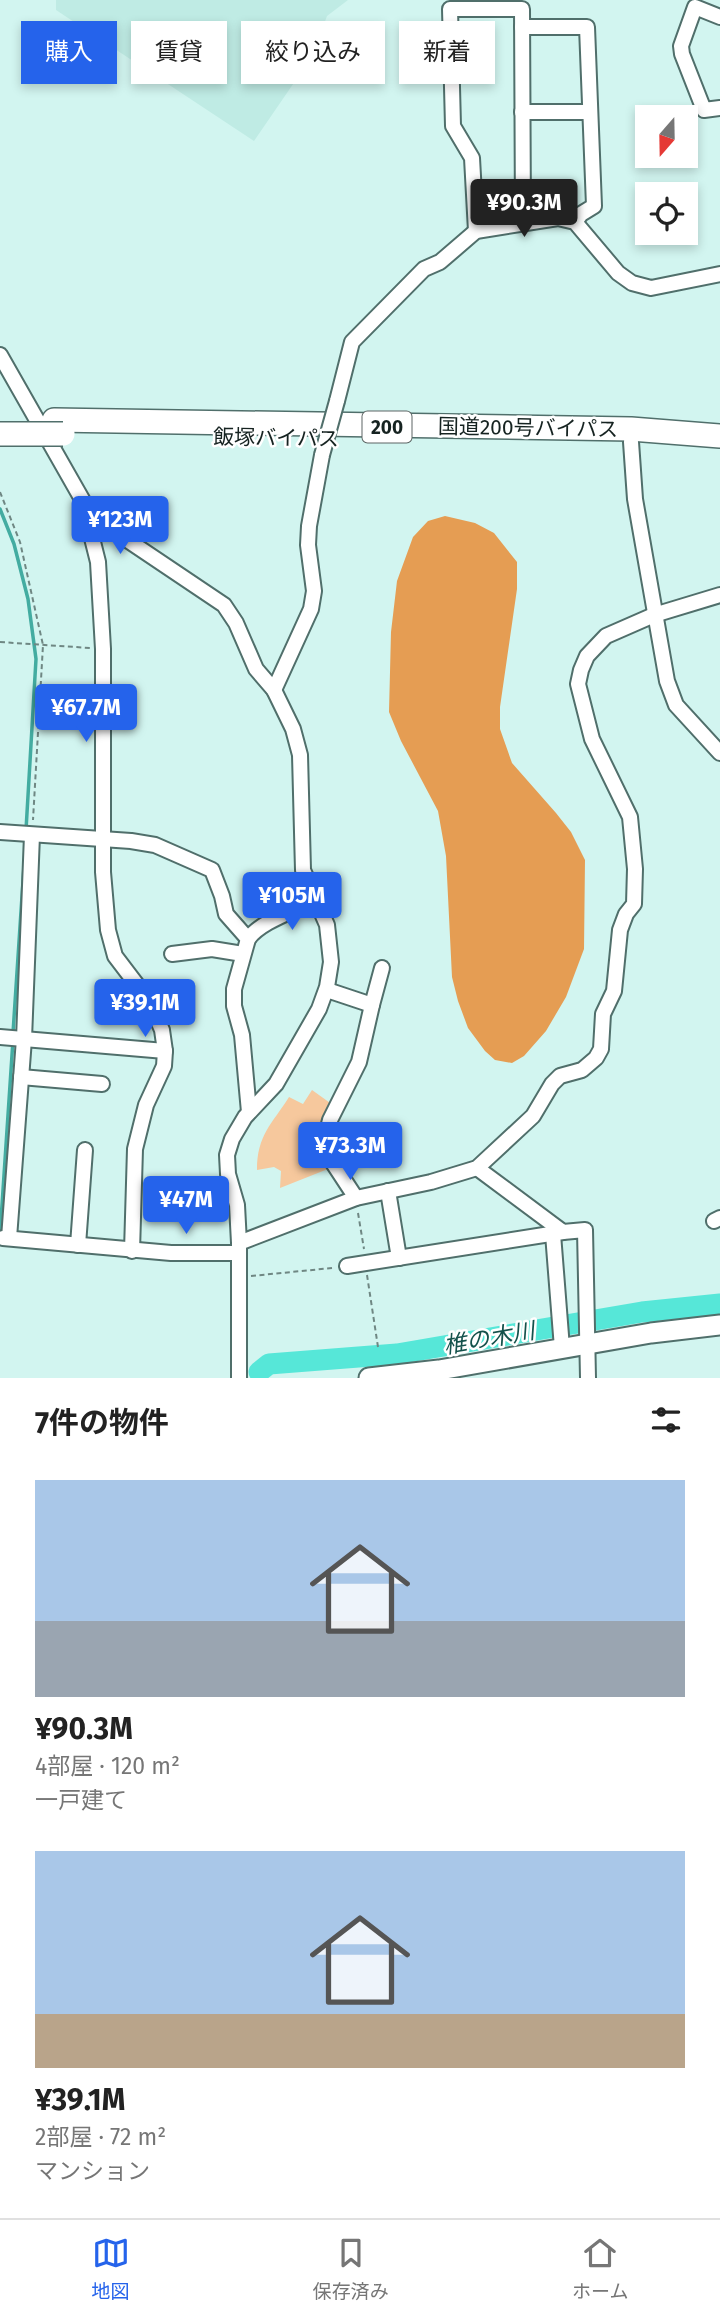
<!DOCTYPE html>
<html lang="ja">
<meta charset="utf-8">
<style>
body{margin:0;font-family:"Fira Sans","Noto Sans JP",sans-serif;background:#f6f6f6;color:#222;height:100vh;display:flex;flex-direction:column;font-size:26px;white-space:nowrap}
*{box-sizing:border-box;margin:0}
p{font-size:23px;color:#767676}
.icon{flex:none;width:38px;height:38px;fill:none;stroke:currentColor;stroke-width:2;stroke-linecap:round;stroke-linejoin:round}
.map{position:relative;height:1378px;overflow:hidden}
.side{display:flex;flex-direction:column;background:#fff;flex:1}
.side>*{flex:none}
.guide{position:absolute;left:21px;top:21px;width:679px;height:63px;display:flex;gap:14px}
.needle{width:46px;rotate:200deg}
.fabs{position:absolute;left:635px;top:105px;display:grid;gap:14px}
.fabs a{display:grid;place-items:center;width:63px;height:63px;border-radius:0px;background:#fff;box-shadow:0 4px 10px #0003;font-size:35px}
.price{position:absolute;translate:-50% -60px;padding:0 16px;border-radius:7px;background:#2563eb;color:#fff;font-size:23px;line-height:46px;filter:drop-shadow(0 2px 4px #0008)}
.price::after{content:'';position:absolute;left:50%;top:42px;width:21px;height:16px;margin-left:-10px;background:inherit;clip-path:polygon(0 0,100% 0,50% 100%)}
.price.current{background:#222;color:#fff}
ul{padding:0;list-style:none}
li{display:grid;align-content:center;gap:14px;height:371px;padding:0 35px}
li span{display:grid;place-items:center;height:217px;border-radius:0px;color:#555}
li>.icon{margin-inline-start:auto}
span .icon{width:126px;height:126px;fill:#fffc;stroke-width:1}
li b{font-size:30px}
h2{display:flex;justify-content:space-between;align-items:center;height:84px;padding:0 35px;font-size:30px}
.pill{padding:0 24px;border-radius:0px;background:#fff;box-shadow:0 4px 10px #0003;font-size:24px;line-height:63px}
.pill.current{background:#2563eb;color:#fff}
.tabs{display:flex;justify-content:space-around;align-items:center;height:98px;border-top:2px solid #e0e0e0;background:#fff;font-size:19px;color:#767676}
.tabs a{display:grid;justify-items:center;gap:4px}
.tabs .current{color:#2563eb}
.map>svg:first-child{display:block}
.built{fill:#bfebe4}
.green{fill:#f6c89d}
.forest{fill:#e59d53}
.lines{fill:none;stroke-linecap:round;stroke-linejoin:round}
.stream{stroke:#43aca1;stroke-width:3.5}
.river{stroke:#56e7d8;stroke-width:21}
.minor-casing{stroke:#506f6b;stroke-width:18}
.secondary-casing{stroke:#506f6b;stroke-width:23}
.trunk-casing{stroke:#506f6b;stroke-width:26}
.path{stroke:#6f8783;stroke-width:2;stroke-dasharray:5 3.5;stroke-linecap:butt}
.minor{stroke:#fff;stroke-width:14}
.secondary{stroke:#fff;stroke-width:19}
.trunk{stroke:#fff;stroke-width:23}
.minor-bridge-casing{stroke:#506f6b;stroke-width:18;stroke-linecap:butt}
.trunk-bridge-casing{stroke:#506f6b;stroke-width:26;stroke-linecap:butt}
.minor-bridge{stroke:#fff;stroke-width:14}
.trunk-bridge{stroke:#fff;stroke-width:23}
.labels{text-anchor:middle;stroke-width:5;stroke-linejoin:round;paint-order:stroke}
.shield{fill:#fff;stroke:#5c6564;stroke-width:2}
.shield-label{font-size:19px;font-weight:bold;fill:#162321}
.street-label{font-size:21px;fill:#162321;stroke:#fff}
.water-label{font-size:23px;font-style:italic;fill:#14524c;stroke:#fff}
</style>
<div class="map">
<svg width="720" height="1378" viewBox="0 0 720 1378">
<rect width="100%" height="100%" fill="#d2f5f0"/>
<path class="built" d="M56,0H348L327,16L313,55L254,141L56,10Z"/>
<path class="green" d="M312,1090L333,1105L325,1123L333,1167L280,1188L281,1171L274,1167L257,1170C257,1135 272,1124 289,1097L303,1104Z"/>
<path class="forest" d="M445,516L475,523L494,533L517,562V589L500,707V729L512,763L556,813L571,832L585,860L584,949L566,997L546,1031L524,1056L512,1063L495,1060L485,1051L468,1028L458,1001L452,977L446,856L438,811L401,741L389,712L391,632L397,581L413,537L428,521Z"/>
<g class="lines">
<g class="stream">
<path d="M0,509L14,544L28,599L36,659L26,830"/>
<path d="M13,1033L24,866"/>
<path d="M0,1235L13,1040"/>
</g>
<path class="river" d="M259,1372L269,1364L397,1354L642,1312L720,1304"/>
<g class="minor-casing">
<g id="minor">
<path d="M720,17L695,7L681,46L682,54L704,110L720,108"/>
<path d="M522,27H587L594,206L581,214L575,222"/>
<path d="M522,112H590"/>
<path d="M476,231L472,158L453,126L450,9H522L523,222"/>
<path d="M0,355L87,508L105,525L224,605L236,623L256,669L274,690L293,729L300,755L303,870L327,925L331,962L327,987L319,1009L276,1084L245,1117L232,1139L227,1155L228,1174L237,1205L239,1243V1378"/>
<path d="M337,401L352,342L424,269L440,262L476,231L558,218L575,222L618,273L632,283L651,288L720,274"/>
<path d="M631,442L635,499L667,681L676,705L720,753"/>
<path d="M87,508L88,522L98,562L103,649V872L108,930L115,956L150,1002L162,1030L165,1051L164,1066L146,1105L135,1149L132,1251"/>
<path d="M274,690L311,609L314,591L308,545L309,526L322,455"/>
<path d="M0,832L131,841L155,845L212,870L222,896L226,914L248,939L234,989V1006L242,1035L249,1112"/>
<path d="M248,939C261,921 295,911 315,900"/>
<path d="M172,954L212,949L243,954"/>
<path d="M327,990L372,1005L359,1062L330,1120L325,1140L333,1163L356,1198"/>
<path d="M372,1005L382,968"/>
<path d="M0,1037L165,1051"/>
<path d="M21,1077L102,1084"/>
<path d="M477,1168L563,1232L585,1230L588,1378"/>
<path d="M388,1191L399,1258"/>
<path d="M714,1221L720,1218"/>
<path d="M553,1234L562,1348"/>
<path d="M3,1238L171,1253H239"/>
<path d="M9,1238L24,1039L32,835"/>
<path d="M239,1243L356,1198L431,1182L477,1168L533,1116L552,1084L560,1076L582,1070L596,1058L601,1049L603,1014L614,991L620,930L626,914L634,904L635,869L630,817L592,739L578,684L581,670L587,656L606,636L654,615L720,595"/>
<path d="M78,1245L85,1150"/>
<path d="M347,1266L563,1232"/>
</g>
</g>
<g class="secondary-casing">
<path id="secondary" d="M369,1378L439,1370L651,1333L720,1325"/>
</g>
<g class="trunk-casing">
<path id="trunk" d="M54,420L631,429L720,436"/>
</g>
<g class="path">
<path d="M0,492L20,542L43,645L33,820"/>
<path d="M0,642L90,648"/>
<path d="M358,1213L364,1249"/>
<path d="M367,1275L378,1347"/>
<path d="M251,1276L332,1268"/>
</g>
<use href="#minor" class="minor"/>
<use href="#secondary" class="secondary"/>
<use href="#trunk" class="trunk"/>
<g class="minor-bridge-casing">
<path id="minor-bridge" d="M322,455L337,401"/>
</g>
<g class="trunk-bridge-casing">
<path id="trunk-bridge" d="M0,434H63"/>
</g>
<use href="#minor-bridge" class="minor-bridge"/>
<use href="#trunk-bridge" class="trunk-bridge"/>
</g>
<g class="labels">
<rect class="shield" x="362.5" y="411.5" width="49" height="31" rx="5"/>
<g class="shield-label">
<text x="387" y="434">200</text>
</g>
<g class="street-label">
<text transform="translate(528 428) rotate(1)" y="7">国道200号バイパス</text>
<text transform="translate(276 438) rotate(1)" y="7">飯塚バイパス</text>
</g>
<g class="water-label">
<text transform="translate(489 1338) rotate(-10)" y="8">椎の木川</text>
</g>
</g>
</svg>
<div class="fabs">
<a><svg class="needle" viewBox="-14 -14 28 28"><path d="M0-13l5 13h-10z" fill="#e53935"/><path d="M0 13l5-13h-10z" fill="#767676"/></svg></a>
<a><svg class="icon" aria-label="locate" viewBox="0 0 24 24"><circle cx="12" cy="12" r="6"/><path d="M12 2v4M12 18v4M2 12h4M18 12h4"/></svg></a>
</div>
<b class="price current" style="left:524px;top:239px">¥90.3M</b>
<b class="price" style="left:120px;top:556px">¥123M</b>
<b class="price" style="left:86px;top:744px">¥67.7M</b>
<b class="price" style="left:292px;top:932px">¥105M</b>
<b class="price" style="left:145px;top:1039px">¥39.1M</b>
<b class="price" style="left:350px;top:1182px">¥73.3M</b>
<b class="price" style="left:186px;top:1236px">¥47M</b>
<div class="guide">
<a class="pill current">購入</a>
<a class="pill">賃貸</a>
<a class="pill">絞り込み</a>
<a class="pill">新着</a>
</div>
</div>
<section class="side">
<h2>7件の物件<svg class="icon" aria-label="filters" viewBox="0 0 24 24"><path d="M4 7h16M4 17h16"/><circle cx="9" cy="7" r="2"/><circle cx="15" cy="17" r="2"/></svg></h2>
<ul>
<li><span style="background:linear-gradient(#a9c7e8 65%,#9aa5b1 0)"><svg class="icon" aria-label="home" viewBox="0 0 24 24"><path d="M3 11l9-7 9 7M6 9v11h12V9"/></svg></span><div><b>¥90.3M</b><p>4部屋 · 120 m²</p><p>一戸建て</p></div></li>
<li><span style="background:linear-gradient(#a9c7e8 75%,#b9a48a 0)"><svg class="icon" aria-label="home" viewBox="0 0 24 24"><path d="M3 11l9-7 9 7M6 9v11h12V9"/></svg></span><div><b>¥39.1M</b><p>2部屋 · 72 m²</p><p>マンション</p></div></li>
</ul>
</section>
<nav class="tabs">
<a class="current"><svg class="icon" aria-label="map" viewBox="0 0 24 24"><path d="M3 6l6-2 6 2 6-2v14l-6 2-6-2-6 2zM9 4v14M15 6v14"/></svg>地図</a>
<a><svg class="icon" aria-label="saved" viewBox="0 0 24 24"><path d="M7 4h10v16l-5-4-5 4z"/></svg>保存済み</a>
<a><svg class="icon" aria-label="home" viewBox="0 0 24 24"><path d="M3 11l9-7 9 7M6 9v11h12V9"/></svg>ホーム</a>
</nav>
